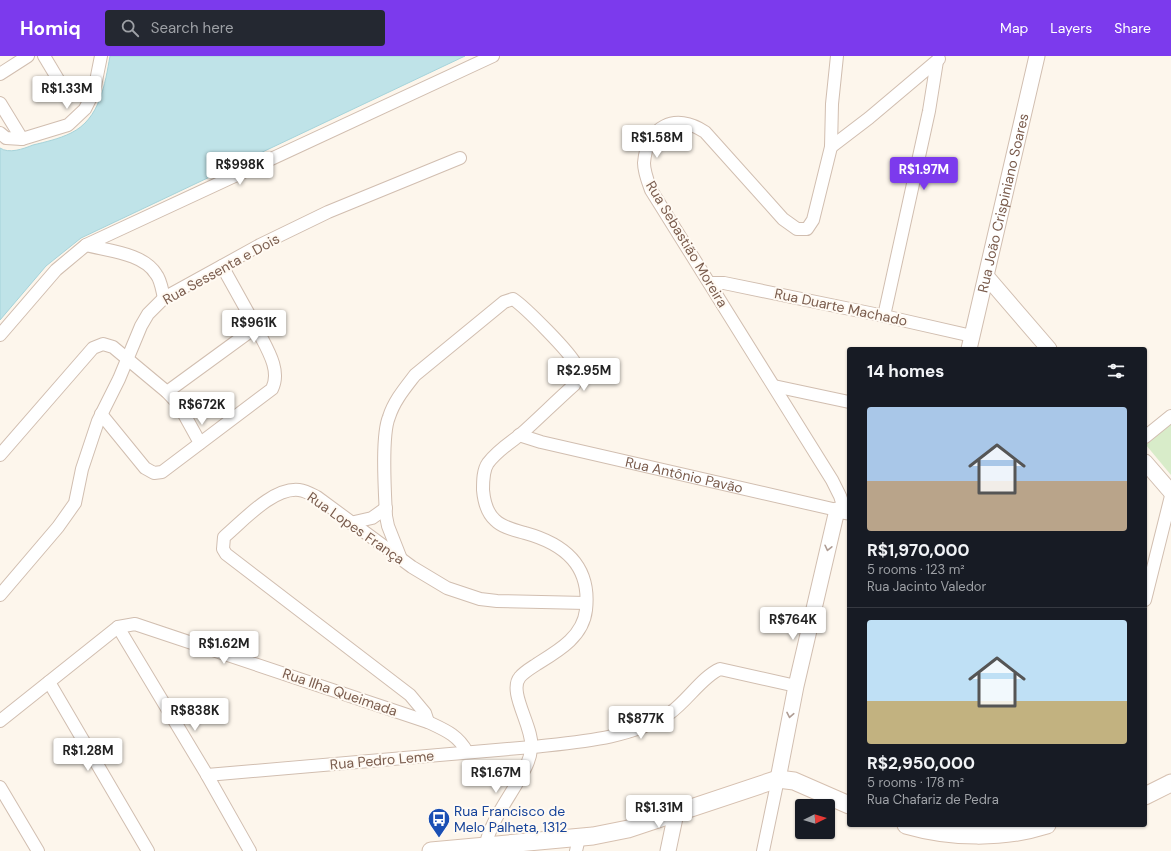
<!DOCTYPE html>
<meta charset="utf-8">
<style>
body{margin:0;font-family:"DM Sans",sans-serif;background:#242831;color:#f1f3f6;height:100vh;display:flex;flex-direction:column;font-size:15px;white-space:nowrap}
*{box-sizing:border-box;margin:0}
p{font-size:13px;color:#9ea1a6}
.icon{flex:none;width:22px;height:22px;fill:none;stroke:currentColor;stroke-width:2;stroke-linecap:round;stroke-linejoin:round}
.map{position:relative;flex:1;overflow:hidden}
.side{position:absolute;left:847px;top:291px;width:300px;height:480px;display:flex;flex-direction:column;background:#171b24;border-radius:4px;box-shadow:0 1px 3px #0004}
.side>*{flex:none}
.needle{width:26px;rotate:85deg}
.tools{position:absolute;left:795px;top:743px;display:grid;gap:8px}
.tools a{display:grid;place-items:center;width:40px;height:40px;border-radius:4px;background:#171b24;box-shadow:0 1px 3px #0004;font-size:20px}
.price{position:absolute;translate:-50% -34px;padding:0 9px;border-radius:4px;background:#fff;color:#222;font-size:13px;line-height:26px;filter:drop-shadow(0 1px 2px #0008)}
.price::after{content:'';position:absolute;left:50%;top:24px;width:12px;height:9px;margin-left:-6px;background:inherit;clip-path:polygon(0 0,100% 0,50% 100%)}
.price.on{background:#7c3aed;color:#fff}
ul{padding:0;list-style:none}
li{display:grid;align-content:center;gap:8px;height:212px;padding:0 20px}
li+li{border-top:1px solid #363941}
li span{display:grid;place-items:center;height:124px;border-radius:4px;color:#555}
li>.icon{margin-inline-start:auto}
span .icon{width:72px;height:72px;fill:#fffc;stroke-width:1}
li b{font-size:17px}
h2{display:flex;justify-content:space-between;align-items:center;height:48px;padding:0 20px;font-size:17px}
header{display:flex;align-items:center;gap:24px;box-sizing:border-box;height:56px;padding:0 20px;background:#7c3aed;color:#fff}
header strong{font-size:19px}
nav{display:flex;gap:22px;margin-inline-start:auto;font-size:14px}
.search{width:280px;height:36px;background:#242831;display:flex;align-items:center;gap:10px;box-sizing:border-box;padding:0 14px;border-radius:4px;color:#9ea1a6;font-size:15px}
.map>svg:first-child{display:block}
.green{fill:#d8ecc9}
.water{fill:#bfe3e8;stroke:#a5d3da}
.lines{fill:none;stroke-linecap:round;stroke-linejoin:round}
.minor-casing{stroke:#d1beb0;stroke-width:14}
.tertiary-casing{stroke:#d1beb0;stroke-width:17}
.secondary-casing{stroke:#d6c0b0;stroke-width:19}
.minor{stroke:#fff;stroke-width:12}
.tertiary{stroke:#fff;stroke-width:15}
.secondary{stroke:#fff;stroke-width:17}
.oneway{stroke:#af9d94}
.labels{text-anchor:middle;stroke-width:4;stroke-linejoin:round;paint-order:stroke}
.street-label{font-size:14px;fill:#7a5c4d;stroke:#fffaf3}
.transit-label{font-size:14px;fill:#164399;stroke:#fffaf3;text-anchor:start}
</style>
<header>
<strong>Homiq</strong>
<div class="search"><svg class="icon" aria-label="search" viewBox="0 0 24 24"><circle cx="10" cy="10" r="6"/><path d="M15 15l6 6"/></svg>Search here</div>
<nav><a>Map</a><a>Layers</a><a>Share</a></nav>
</header>
<div class="map">
<svg width="1171" height="795" viewBox="0 0 1171 795">
<rect width="100%" height="100%" fill="#fdf6ec"/>
<path class="green" d="M1171,368V419L1146,389Z"/>
<path class="water" d="M110,0H465L81,182L46,210L0,264V92C9,98 23,93 33,89C45,86 59,83 71,77C100,63 105,28 110,0Z"/>
<g class="lines">
<g class="minor-casing">
<g id="minor">
<path d="M44,0L65,35"/>
<path d="M837,0L832,48L831,91L813,164L807,173H797L783,163L705,76C675,56 647,70 644,107C644,116 648,126 651,134L832,424L840,440L845,455"/>
<path d="M0,18L28,0"/>
<path d="M0,47L22,83"/>
<path d="M0,77L6,82L22,83L68,69L85,53L94,35L101,0"/>
<path d="M831,91L869,62L939,3"/>
<path d="M86,189C108,195 143,197 156,218C161,224 162,234 164,242"/>
<path d="M710,227H724L884,260L972,280"/>
<path d="M884,260L929,55L937,5"/>
<path d="M0,279L56,214L86,189L493,0"/>
<path d="M774,330L849,346"/>
<path d="M167,336L256,271L222,210"/>
<path d="M101,358L145,412L154,417L162,416L272,333C282,313 265,290 256,271"/>
<path id="s1" d="M519,379L541,386L837,454"/>
<path d="M1145,381L1171,360"/>
<path d="M0,399L93,292L103,288L113,291L167,336L179,349L200,387"/>
<path d="M350,467L372,462L386,452"/>
<path d="M401,503L388,470L386,460C385,437 381,380 389,361C394,345 405,332 415,319L504,246L513,243C525,251 571,297 576,309C579,316 577,323 574,329C556,345 538,363 520,379C508,388 497,395 488,407C483,414 483,425 483,434C484,445 487,457 495,464C503,472 515,474 525,477C565,488 591,510 586,554C583,581 558,595 537,608C531,612 524,616 520,621C507,636 535,673 531,693C530,706 523,716 517,727C504,749 489,769 484,795"/>
<path d="M0,539L58,471L75,447L82,413L98,365L119,323L141,270L148,258L164,242L260,189L328,156L460,102"/>
<path d="M1145,544L1171,440"/>
<path d="M118,571L207,719L250,795"/>
<path d="M49,626L148,795"/>
<path d="M0,665L118,571L135,568L428,666C445,674 458,679 467,696"/>
<path d="M428,666L425,657L410,639L226,498L223,493L224,481C243,465 273,431 299,434C306,435 311,438 317,441L412,511L447,532L480,543L497,545L586,547"/>
<path d="M207,719L532,691C577,686 631,683 670,657C687,645 703,620 720,613L796,630"/>
<path d="M0,731L38,795"/>
<path d="M576,795L579,782"/>
<path d="M763,795L778,723"/>
</g>
</g>
<g class="tertiary-casing">
<g id="tertiary">
<path d="M987,221L1049,293"/>
<path id="s2" d="M969,293L1037,0"/>
<path d="M1145,406L1171,436"/>
<path d="M778,723L796,630L837,454L849,456"/>
<path d="M668,795L676,757"/>
</g>
</g>
<g class="secondary-casing">
<g id="secondary">
<path d="M1145,740L1171,727"/>
<path d="M906,769C951,782 1003,783 1047,769"/>
<path d="M431,795L593,780L628,773L778,723L794,725L849,749"/>
</g>
</g>
<use href="#minor" class="minor"/>
<use href="#tertiary" class="tertiary"/>
<use href="#secondary" class="secondary"/>
</g>
<defs><path id="oneway-chevron" d="M-2-3.5L2.5 0L-2 3.5" fill="none" stroke-width="1.6" stroke-linecap="round" stroke-linejoin="round"/></defs>
<g class="oneway">
<use href="#oneway-chevron" transform="translate(828 492) rotate(103)"/>
<use href="#oneway-chevron" transform="translate(790 659) rotate(101)"/>
</g>
<defs>
<g id="bus-pin" transform="scale(1.15)"><path d="M0 17L-7.5 6A9.5 9.5 0 1 1 7.5 6Z" fill="#1a4fb4" stroke="#fffaf3"/><path d="M-5-6H5V4H4V6H2V4H-2V6H-4V4H-5ZM-3.5-4V0h7V-4ZM-3.5 1.2v1.5H-2V1.2ZM2 1.2v1.5H3.5V1.2Z" fill="#fff"/></g>
</defs>
<g fill-rule="evenodd">
<use href="#bus-pin" x="439" y="763"/>
</g>
<g class="labels">
<g class="street-label">
<text dy="5" stroke="none"><textPath href="#s2" startOffset="150">Rua João Crispiniano Soares</textPath></text>
<text transform="translate(687 188) rotate(59)" y="5">Rua Sebastião Moreira</text>
<text transform="translate(221 213) rotate(-29)" y="5">Rua Sessenta e Dois</text>
<text transform="translate(841 251) rotate(12)" y="5">Rua Duarte Machado</text>
<text dy="5" stroke="none"><textPath href="#s1" startOffset="170">Rua Antônio Pavão</textPath></text>
<text transform="translate(356 472) rotate(35)" y="5">Rua Lopes França</text>
<text transform="translate(340 636) rotate(19)" y="5">Rua Ilha Queimada</text>
<text transform="translate(382 704) rotate(-5)" y="5">Rua Pedro Leme</text>
</g>
<g class="transit-label">
<text x="454" y="760">Rua Francisco de<tspan x="454" dy="16">Melo Palheta, 1312</tspan></text>
</g>
</g>
</svg>
<div class="tools">
<a><svg class="needle" viewBox="-14 -14 28 28"><path d="M0-13l5 13h-10z" fill="#e53935"/><path d="M0 13l5-13h-10z" fill="#9ea1a6"/></svg></a>
</div>
<b class="price" style="left:67px;top:54px">R$1.33M</b>
<b class="price" style="left:657px;top:103px">R$1.58M</b>
<b class="price" style="left:240px;top:130px">R$998K</b>
<b class="price on" style="left:924px;top:135px">R$1.97M</b>
<b class="price" style="left:254px;top:288px">R$961K</b>
<b class="price" style="left:584px;top:336px">R$2.95M</b>
<b class="price" style="left:202px;top:370px">R$672K</b>
<b class="price" style="left:793px;top:585px">R$764K</b>
<b class="price" style="left:224px;top:609px">R$1.62M</b>
<b class="price" style="left:195px;top:676px">R$838K</b>
<b class="price" style="left:641px;top:684px">R$877K</b>
<b class="price" style="left:88px;top:716px">R$1.28M</b>
<b class="price" style="left:496px;top:738px">R$1.67M</b>
<b class="price" style="left:659px;top:773px">R$1.31M</b>
<section class="side">
<h2>14 homes<svg class="icon" aria-label="filters" viewBox="0 0 24 24"><path d="M4 7h16M4 17h16"/><circle cx="9" cy="7" r="2"/><circle cx="15" cy="17" r="2"/></svg></h2>
<ul>
<li><span style="background:linear-gradient(#a9c7e8 60%,#b9a48a 0)"><svg class="icon" aria-label="home" viewBox="0 0 24 24"><path d="M3 11l9-7 9 7M6 9v11h12V9"/></svg></span><div><b>R$1,970,000</b><p>5 rooms · 123 m²</p><p>Rua Jacinto Valedor</p></div></li>
<li><span style="background:linear-gradient(#bfe0f5 65%,#c2b280 0)"><svg class="icon" aria-label="home" viewBox="0 0 24 24"><path d="M3 11l9-7 9 7M6 9v11h12V9"/></svg></span><div><b>R$2,950,000</b><p>5 rooms · 178 m²</p><p>Rua Chafariz de Pedra</p></div></li>
</ul>
</section>
</div>
